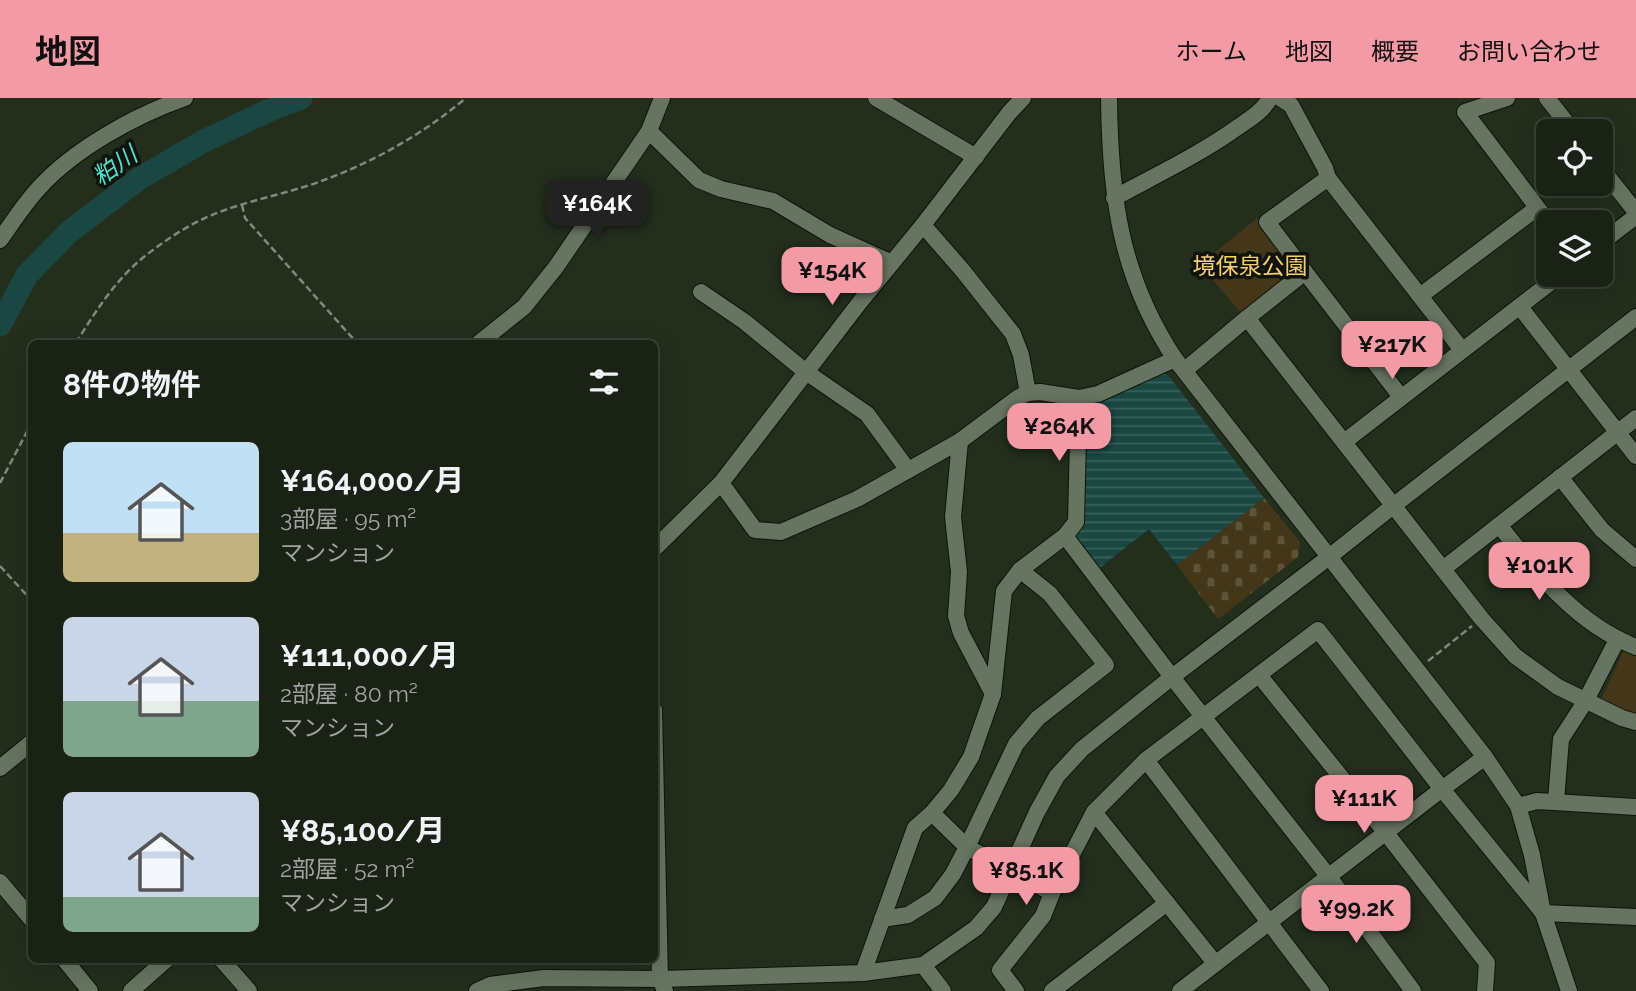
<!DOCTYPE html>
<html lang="ja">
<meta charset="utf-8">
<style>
body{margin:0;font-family:Raleway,"Noto Sans JP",sans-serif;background:#232a1f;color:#f1f3f6;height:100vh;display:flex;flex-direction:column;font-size:26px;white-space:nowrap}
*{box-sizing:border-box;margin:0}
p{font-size:23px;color:#9fa4a1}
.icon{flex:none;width:38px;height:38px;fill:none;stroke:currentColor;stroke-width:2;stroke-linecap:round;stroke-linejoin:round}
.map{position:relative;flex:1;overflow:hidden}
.sheet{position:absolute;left:28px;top:242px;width:630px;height:623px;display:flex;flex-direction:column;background:#1a2216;border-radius:10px;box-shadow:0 7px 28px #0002,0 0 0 2px #383f35}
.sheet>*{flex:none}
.buttons{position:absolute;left:1536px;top:21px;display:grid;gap:14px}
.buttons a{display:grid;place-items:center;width:77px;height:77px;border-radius:10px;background:#1a2216;box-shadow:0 7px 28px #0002,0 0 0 2px #383f35;font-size:35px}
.price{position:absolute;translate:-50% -60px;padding:0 16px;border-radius:14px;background:#f49aa4;color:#111;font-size:23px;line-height:46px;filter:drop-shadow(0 2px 4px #0008)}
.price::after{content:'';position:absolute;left:50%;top:42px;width:21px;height:16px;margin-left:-10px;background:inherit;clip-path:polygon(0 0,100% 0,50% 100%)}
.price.active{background:#222;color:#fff}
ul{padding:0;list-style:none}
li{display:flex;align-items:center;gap:21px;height:175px;padding:0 35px}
li span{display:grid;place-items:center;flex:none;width:196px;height:140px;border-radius:10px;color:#555}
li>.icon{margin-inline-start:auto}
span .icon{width:84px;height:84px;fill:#fffc;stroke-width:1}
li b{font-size:30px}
h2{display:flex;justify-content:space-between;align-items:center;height:84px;padding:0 35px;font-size:30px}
header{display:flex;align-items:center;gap:42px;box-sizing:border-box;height:98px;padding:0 35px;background:#f49aa4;color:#111}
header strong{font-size:33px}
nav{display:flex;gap:38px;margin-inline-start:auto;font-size:24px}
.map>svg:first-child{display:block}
.cemetery{fill:url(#cemetery-stones)}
.park{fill:#443719}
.water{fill:url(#water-rules)}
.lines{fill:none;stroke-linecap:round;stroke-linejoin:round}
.river{stroke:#1a4742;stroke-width:23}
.minor-casing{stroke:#0c1607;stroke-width:18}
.path{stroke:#80897b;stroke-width:2.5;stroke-dasharray:7 3.5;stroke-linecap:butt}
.minor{stroke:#677461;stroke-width:16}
.labels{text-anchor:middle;stroke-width:7;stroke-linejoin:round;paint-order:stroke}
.park-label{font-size:23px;fill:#f8cf6f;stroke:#0f140d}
.water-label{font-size:24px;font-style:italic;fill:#51e1d1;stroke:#0f140d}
</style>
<header>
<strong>地図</strong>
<nav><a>ホーム</a><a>地図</a><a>概要</a><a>お問い合わせ</a></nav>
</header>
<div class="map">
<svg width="1636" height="893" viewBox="0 0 1636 893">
<defs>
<pattern id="cemetery-stones" width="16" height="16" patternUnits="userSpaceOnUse" patternTransform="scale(1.75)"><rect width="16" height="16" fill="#443719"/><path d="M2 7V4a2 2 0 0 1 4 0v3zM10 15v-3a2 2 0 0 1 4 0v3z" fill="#5e5339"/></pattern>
<pattern id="water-rules" width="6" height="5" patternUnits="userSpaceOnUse" patternTransform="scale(1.75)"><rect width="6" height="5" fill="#1a4742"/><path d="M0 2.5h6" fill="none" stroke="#3a615c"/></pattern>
</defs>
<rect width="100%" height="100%" fill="#232e1d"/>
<path class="cemetery" d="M1264,400L1300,444L1298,459L1218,521L1177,467Z"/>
<g class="park">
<path d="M1257,120L1294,168L1293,176L1241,215L1200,167Z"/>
<path d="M1625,550L1636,555V618L1599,605Z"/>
</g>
<path class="water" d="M1159,274L1168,277L1264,400L1177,467L1149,431L1097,472L1076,443V435L1083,429L1085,314L1089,305Z"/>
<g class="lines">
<path class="river" d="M0,227L27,177L69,134L140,80L204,43L272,11L301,0"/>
<g class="minor-casing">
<g id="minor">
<path d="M876,0L976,59"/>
<path d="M1109,0C1110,98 1120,178 1175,261L1485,659L1518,708L1532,757L1543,815L1569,893"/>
<path d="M1280,0L1291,7L1325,70L1328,80"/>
<path d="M1507,0L1465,14L1549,125"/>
<path d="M1547,0L1573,33"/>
<path d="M649,33L699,82L721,91L773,103L830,137L892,165"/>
<path d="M1601,70L1636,114"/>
<path d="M1114,100C1156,77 1199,57 1238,29C1250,21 1263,13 1270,0"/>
<path d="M923,127L963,173L1013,236L1021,257L1028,295"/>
<path d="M0,142C12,125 24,106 39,90C74,51 136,17 185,0"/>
<path d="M1601,145L1636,118"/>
<path d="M1305,174L1401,299"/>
<path d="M701,194L745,224L806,274L867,316L908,372"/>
<path d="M1420,198L1537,110"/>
<path d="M1520,209L1636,358"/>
<path d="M1247,220L1481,520L1515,558L1558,589L1622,620L1636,624"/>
<path d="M479,245L524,209L556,169L649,33L662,0"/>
<path d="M1185,272L1247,220L1305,174L1267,124L1328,80L1462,252"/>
<path d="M960,343L953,419L959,474L956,518L961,535L993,596"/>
<path d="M1344,344L1560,177"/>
<path d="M1560,379L1602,432L1636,461"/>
<path d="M721,385L755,432L781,434L857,401L960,343L1019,299L1028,295L1040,294L1079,300L1098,296L1175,261"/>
<path d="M1499,427C1537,475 1576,526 1636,549"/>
<path d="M1065,438L1172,579L1329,779L1413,893"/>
<path d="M654,451L721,385L860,204L923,127L1009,15L1023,0"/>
<path d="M1443,471L1636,320"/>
<path d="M1259,577L1386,735L1487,865L1485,893"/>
<path d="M654,612L660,881L665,893"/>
<path d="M1146,662L1321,893"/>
<path d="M0,670L32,644"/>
<path d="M1556,703L1561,641L1585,604L1617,542"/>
<path d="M1518,708L1537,703L1636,709"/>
<path d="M1094,714L1215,865"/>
<path d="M932,715L967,749L1052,795"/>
<path d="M0,784L32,822"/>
<path d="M882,821L908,817L935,800L953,776L967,749L1016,646L1038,620L1106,567L1050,496L1020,472"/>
<path d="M64,861L90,893"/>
<path d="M221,861L249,893"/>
<path d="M923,867L943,893"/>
<path d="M863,875L915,730L932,715L951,692L971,659L993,596L1004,493L1020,472L1065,438L1076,424L1079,300"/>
<path d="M131,893L167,861"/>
<path d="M477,893L490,887L544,880L660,881L863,875L923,867L976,830L994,809L1037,714L1057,678L1082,651L1172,579L1329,459L1393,408L1636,219"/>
<path d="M1016,893L1000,872L1043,818L1052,795L1094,714L1146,662L1318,532L1442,691L1543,815L1636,819"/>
<path d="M1052,893L1167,805"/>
<path d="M1180,893L1442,691L1485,659"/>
</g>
</g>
<g class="path">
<path d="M242,107L245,120L357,245"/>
<path d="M76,245C95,214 116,181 145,158C163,144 182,131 203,121C241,103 285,97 324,82C376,63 424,35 466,0"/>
<path d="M0,385L32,324"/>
<path d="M0,468L32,503"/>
<path d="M1428,563L1472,528"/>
</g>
<use href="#minor" class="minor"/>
</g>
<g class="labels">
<g class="park-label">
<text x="1250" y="176">境保泉公園</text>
</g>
<g class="water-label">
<text transform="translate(115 68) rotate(-35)" y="8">粕川</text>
</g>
</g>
</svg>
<div class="buttons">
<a><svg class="icon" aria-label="locate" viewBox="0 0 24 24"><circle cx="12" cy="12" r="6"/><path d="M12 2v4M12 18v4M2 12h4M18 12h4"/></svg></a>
<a><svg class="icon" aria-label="layers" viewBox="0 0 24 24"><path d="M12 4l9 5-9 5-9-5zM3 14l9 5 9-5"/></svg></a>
</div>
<b class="price active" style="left:597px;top:142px">¥164K</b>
<b class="price" style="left:832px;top:209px">¥154K</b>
<b class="price" style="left:1392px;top:283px">¥217K</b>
<b class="price" style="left:1059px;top:365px">¥264K</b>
<b class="price" style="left:1539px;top:504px">¥101K</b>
<b class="price" style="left:1364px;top:737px">¥111K</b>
<b class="price" style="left:1026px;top:809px">¥85.1K</b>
<b class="price" style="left:1356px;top:847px">¥99.2K</b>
<section class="sheet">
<h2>8件の物件<svg class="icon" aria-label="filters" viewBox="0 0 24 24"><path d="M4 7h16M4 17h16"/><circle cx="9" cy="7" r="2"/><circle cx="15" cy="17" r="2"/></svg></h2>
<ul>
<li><span style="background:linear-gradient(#bfe0f5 65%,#c2b280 0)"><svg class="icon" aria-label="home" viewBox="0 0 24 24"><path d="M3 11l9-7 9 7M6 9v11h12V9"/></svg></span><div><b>¥164,000/月</b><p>3部屋 · 95 m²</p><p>マンション</p></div></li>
<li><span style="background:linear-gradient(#c9d6e8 60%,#7fa58c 0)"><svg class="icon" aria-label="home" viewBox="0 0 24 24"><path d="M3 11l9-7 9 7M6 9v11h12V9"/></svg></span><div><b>¥111,000/月</b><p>2部屋 · 80 m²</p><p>マンション</p></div></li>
<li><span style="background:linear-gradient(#c9d6e8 75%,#7fa58c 0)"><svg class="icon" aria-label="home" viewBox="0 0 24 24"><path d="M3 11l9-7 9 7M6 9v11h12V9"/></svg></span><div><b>¥85,100/月</b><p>2部屋 · 52 m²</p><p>マンション</p></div></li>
</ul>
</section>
</div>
